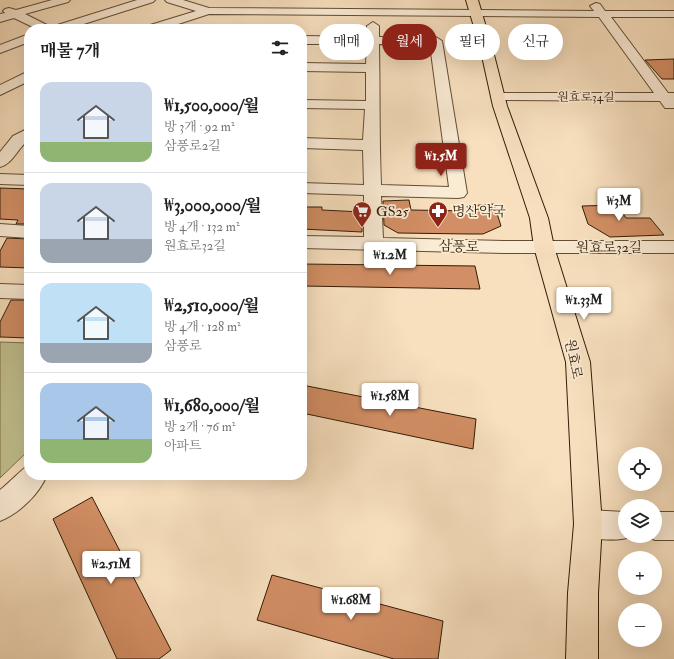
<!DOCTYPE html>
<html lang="ko">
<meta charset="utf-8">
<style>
body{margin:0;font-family:"IM FELL Double Pica","Noto Serif KR",serif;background:#f2f2f2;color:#202124;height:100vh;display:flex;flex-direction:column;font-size:15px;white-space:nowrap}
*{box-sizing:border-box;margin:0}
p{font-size:13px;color:#757577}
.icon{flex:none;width:22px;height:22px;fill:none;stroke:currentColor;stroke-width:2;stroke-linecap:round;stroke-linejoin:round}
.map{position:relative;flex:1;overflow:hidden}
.side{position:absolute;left:24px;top:24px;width:283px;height:456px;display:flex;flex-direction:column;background:#fff;border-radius:16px;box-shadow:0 4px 16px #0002}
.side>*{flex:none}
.hud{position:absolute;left:319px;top:24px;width:295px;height:36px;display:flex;gap:8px}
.tools{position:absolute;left:618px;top:447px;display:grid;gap:8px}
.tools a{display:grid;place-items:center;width:44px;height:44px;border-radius:50%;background:#fff;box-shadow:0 4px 16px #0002;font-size:20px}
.price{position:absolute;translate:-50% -34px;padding:0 9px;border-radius:4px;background:#fff;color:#222;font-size:13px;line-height:26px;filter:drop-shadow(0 1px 2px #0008)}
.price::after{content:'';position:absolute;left:50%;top:24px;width:12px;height:9px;margin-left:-6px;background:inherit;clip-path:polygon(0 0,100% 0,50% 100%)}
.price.on{background:#8f2418;color:#fff}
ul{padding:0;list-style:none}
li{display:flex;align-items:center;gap:12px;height:100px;padding:0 16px}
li+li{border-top:1px solid #e0e0e0}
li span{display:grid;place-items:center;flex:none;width:112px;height:80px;border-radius:12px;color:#555}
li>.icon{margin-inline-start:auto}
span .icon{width:48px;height:48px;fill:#fffc;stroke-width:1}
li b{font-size:17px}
h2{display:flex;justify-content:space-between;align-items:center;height:48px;padding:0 16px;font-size:17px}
.chip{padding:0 14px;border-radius:18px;background:#fff;box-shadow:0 4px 16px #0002;font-size:14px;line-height:36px}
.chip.on{background:#8f2418;color:#fff}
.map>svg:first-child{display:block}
.green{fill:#c2c18f;stroke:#7a6f4a}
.building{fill:#d28e64;stroke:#311d06}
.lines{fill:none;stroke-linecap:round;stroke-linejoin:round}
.minor-casing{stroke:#634e34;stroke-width:2}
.major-casing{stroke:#311d06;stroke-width:2}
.minor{fill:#faebd5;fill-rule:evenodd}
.major{fill:#f8e0bf;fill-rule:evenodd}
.labels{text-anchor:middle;stroke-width:3.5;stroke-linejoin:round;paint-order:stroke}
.far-street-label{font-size:12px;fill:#311d06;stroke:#faebd5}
.poi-label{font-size:14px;fill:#311d06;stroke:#faebd5;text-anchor:start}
.street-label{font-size:14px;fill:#311d06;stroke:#faebd5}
</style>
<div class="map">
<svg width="674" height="659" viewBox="0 0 674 659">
<rect width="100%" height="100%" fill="#f8e0bf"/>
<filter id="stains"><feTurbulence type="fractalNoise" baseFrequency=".005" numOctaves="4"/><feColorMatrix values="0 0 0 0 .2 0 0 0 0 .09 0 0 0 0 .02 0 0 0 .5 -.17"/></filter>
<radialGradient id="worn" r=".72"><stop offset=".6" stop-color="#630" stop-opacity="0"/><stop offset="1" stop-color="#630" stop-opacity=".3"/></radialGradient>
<path class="green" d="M0,342L29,343V450L0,478Z"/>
<g class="building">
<path d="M674,59V79H662L645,60Z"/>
<path d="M0,188L29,189V224H16L18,220L0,219Z"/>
<path d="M409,200L411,210L469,211L467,206L494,204L501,226L483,234H469L398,233L384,225L383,201Z"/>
<path d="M617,205L626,218H650L664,235L610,237L588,224L582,206Z"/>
<path d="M302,207H322V210L362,212V232L302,229Z"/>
<path d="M7,238L29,239V268L0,267V251Z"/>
<path d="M302,264L475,266L480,289L302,286Z"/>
<path d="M11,300H29V338L0,337V322Z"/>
<path d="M302,385L476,419L473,449L302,413Z"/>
<path d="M92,497L171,650L159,659H117L53,519Z"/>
<path d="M272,575L443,621L438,659H394L257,620Z"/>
</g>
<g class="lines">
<g class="minor-casing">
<g id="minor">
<path d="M52,0H70L68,2L25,14L51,27L137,0H155L153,2L68,29H37L14,18L0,22V14L5,13L3,11L5,9L9,8L16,10Z"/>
<path d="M165,0H183L209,8L594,11L590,6L596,3L600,4L605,11H674V17H611L668,93H674V108H665L660,101L493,100L491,97L493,94L498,93H654L599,17L209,14L163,29H145L147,26L196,11L167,2Z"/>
<path d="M373,22L379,26V37H436L442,41L467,193L464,197L458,198L381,196L383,238L504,241H674V253H504L302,248V236L364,237V195L302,193V183L364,185L363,150L302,148V138L363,140L365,109L302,108V100L366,101V72L302,71V63L366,64L367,44H302V36L367,37V26ZM379,44L430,45L449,187L381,185C379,138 380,91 379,44Z"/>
<path d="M29,34V42L0,53V45Z"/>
<path d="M29,71V81L0,95V85Z"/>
<path d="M29,128V140C18,147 13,164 0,167V152L13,136Z"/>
<path d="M0,174L29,175V185L0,184Z"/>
<path d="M0,224L29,226V238L0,236Z"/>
<path d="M0,284L29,285V299L0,298Z"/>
<path d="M29,465V475H47C39,494 20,513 0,521V490C6,486 25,466 29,465Z"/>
<path d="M588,510L625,512V536H634C618,542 594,540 578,534L574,524L578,514Z"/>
<path d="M655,512H674V540H655L646,536H655Z"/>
</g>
</g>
<g class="major-casing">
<path id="major" d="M466,0H478L492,47L507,106L548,218L554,247L590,362L602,524L598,593V659H566L568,593L574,524L566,362L534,247L530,218L493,106L480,47Z"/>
</g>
<use href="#minor" class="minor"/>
<use href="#major" class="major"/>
</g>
<defs>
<g id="supermarket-pin" transform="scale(1)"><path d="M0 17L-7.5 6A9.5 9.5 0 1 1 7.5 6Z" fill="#8f2418" stroke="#faebd5"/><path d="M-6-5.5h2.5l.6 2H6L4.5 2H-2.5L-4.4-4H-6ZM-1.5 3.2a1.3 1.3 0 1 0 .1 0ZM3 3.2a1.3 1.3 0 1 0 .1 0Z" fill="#fff"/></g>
<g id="pharmacy-pin" transform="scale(1)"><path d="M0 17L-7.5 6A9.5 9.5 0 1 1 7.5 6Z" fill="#8f2418" stroke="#faebd5"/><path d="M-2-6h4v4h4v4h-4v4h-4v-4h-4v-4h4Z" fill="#fff"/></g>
</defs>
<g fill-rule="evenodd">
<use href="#supermarket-pin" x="362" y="211"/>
<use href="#pharmacy-pin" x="438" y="211"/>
</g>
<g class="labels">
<g class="far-street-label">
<text x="586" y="101">원효로34길</text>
</g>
<g class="poi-label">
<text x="376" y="216">GS25</text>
<text x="452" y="216">명산약국</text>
</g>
<g class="street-label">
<text transform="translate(459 246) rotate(2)" y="5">삼풍로</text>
<text x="609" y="252">원효로32길</text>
<text transform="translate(574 359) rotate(79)" y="5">원효로</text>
</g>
</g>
<rect width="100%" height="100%" filter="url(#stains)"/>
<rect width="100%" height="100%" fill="url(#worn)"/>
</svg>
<div class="tools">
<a><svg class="icon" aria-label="locate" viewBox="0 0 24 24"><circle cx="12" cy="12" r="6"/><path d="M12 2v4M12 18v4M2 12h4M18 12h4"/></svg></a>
<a><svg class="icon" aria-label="layers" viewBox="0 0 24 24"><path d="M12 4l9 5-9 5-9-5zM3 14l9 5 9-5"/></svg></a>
<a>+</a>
<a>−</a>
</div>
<b class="price on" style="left:441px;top:177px">₩1.5M</b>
<b class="price" style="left:619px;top:222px">₩3M</b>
<b class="price" style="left:390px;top:276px">₩1.2M</b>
<b class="price" style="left:584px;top:321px">₩1.33M</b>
<b class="price" style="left:390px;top:417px">₩1.58M</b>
<b class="price" style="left:111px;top:585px">₩2.51M</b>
<b class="price" style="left:351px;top:621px">₩1.68M</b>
<div class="hud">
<a class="chip">매매</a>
<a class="chip on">월세</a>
<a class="chip">필터</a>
<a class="chip">신규</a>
</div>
<section class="side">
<h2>매물 7개<svg class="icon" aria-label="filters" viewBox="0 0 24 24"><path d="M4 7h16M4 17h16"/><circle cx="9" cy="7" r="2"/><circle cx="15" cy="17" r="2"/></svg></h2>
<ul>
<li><span style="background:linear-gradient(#c9d6e8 75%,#8fb573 0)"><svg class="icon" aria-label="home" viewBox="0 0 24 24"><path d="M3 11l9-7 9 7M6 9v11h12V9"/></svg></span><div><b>₩1,500,000/월</b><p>방 3개 · 92 m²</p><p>삼풍로2길</p></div></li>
<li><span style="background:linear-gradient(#c9d6e8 70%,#9aa5b1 0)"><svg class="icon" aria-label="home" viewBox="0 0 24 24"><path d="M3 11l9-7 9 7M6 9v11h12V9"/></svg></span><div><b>₩3,000,000/월</b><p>방 4개 · 132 m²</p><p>원효로32길</p></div></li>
<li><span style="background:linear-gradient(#bfe0f5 75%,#9aa5b1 0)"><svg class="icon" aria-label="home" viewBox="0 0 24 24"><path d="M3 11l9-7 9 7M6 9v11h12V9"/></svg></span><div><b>₩2,510,000/월</b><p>방 4개 · 128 m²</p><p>삼풍로</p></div></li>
<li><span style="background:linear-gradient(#a9c7e8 70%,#8fb573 0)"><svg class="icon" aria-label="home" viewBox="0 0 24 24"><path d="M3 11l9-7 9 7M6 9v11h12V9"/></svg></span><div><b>₩1,680,000/월</b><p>방 2개 · 76 m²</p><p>아파트</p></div></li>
</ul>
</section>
</div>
